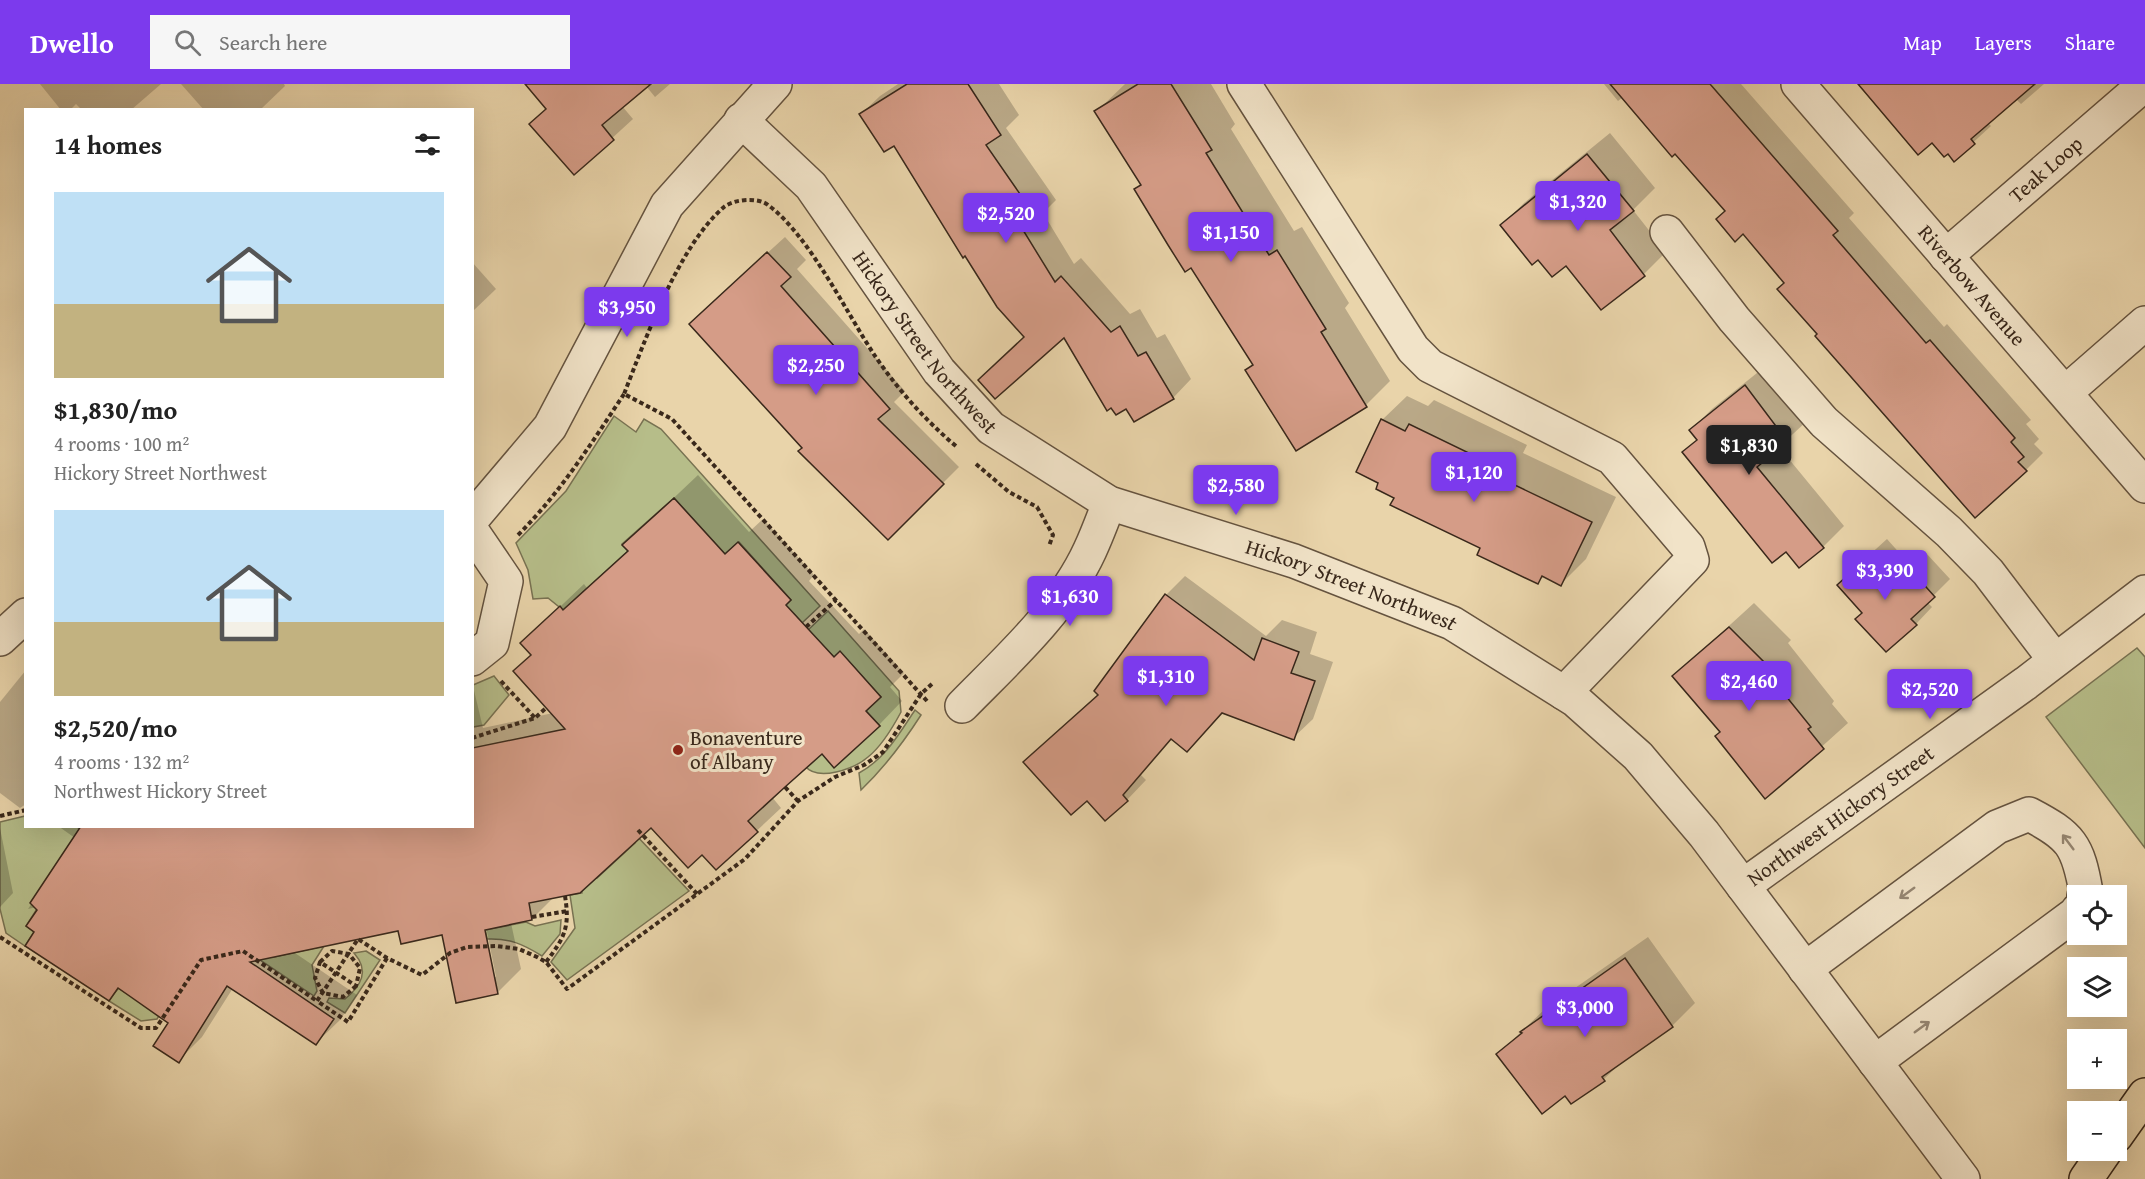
<!DOCTYPE html>
<meta charset="utf-8">
<style>
body{margin:0;font-family:"Gentium Book Plus",serif;background:#f6f6f6;color:#222;height:100vh;display:flex;flex-direction:column;font-size:22px;white-space:nowrap}
*{box-sizing:border-box;margin:0}
p{font-size:20px;color:#767676}
.icon{flex:none;width:33px;height:33px;fill:none;stroke:currentColor;stroke-width:2;stroke-linecap:round;stroke-linejoin:round}
.map{position:relative;flex:1;overflow:hidden}
.side{position:absolute;left:24px;top:24px;width:450px;height:720px;display:flex;flex-direction:column;background:#fff;border-radius:0px;box-shadow:0 6px 24px #0002}
.side>*{flex:none}
.controls{position:absolute;left:2067px;top:801px;display:grid;gap:12px}
.controls a{display:grid;place-items:center;width:60px;height:60px;border-radius:0px;background:#fff;box-shadow:0 6px 24px #0002;font-size:30px}
.price{position:absolute;translate:-50% -51px;padding:0 14px;border-radius:6px;background:#7c3aed;color:#fff;font-size:20px;line-height:39px;filter:drop-shadow(0 2px 3px #0008)}
.price::after{content:'';position:absolute;left:50%;top:36px;width:18px;height:14px;margin-left:-9px;background:inherit;clip-path:polygon(0 0,100% 0,50% 100%)}
.price.on{background:#222;color:#fff}
ul{padding:0;list-style:none}
li{display:grid;align-content:center;gap:12px;height:318px;padding:0 30px}
li span{display:grid;place-items:center;height:186px;border-radius:0px;color:#555}
li>.icon{margin-inline-start:auto}
span .icon{width:108px;height:108px;fill:#fffc;stroke-width:1}
li b{font-size:26px}
h2{display:flex;justify-content:space-between;align-items:center;height:72px;padding:0 30px;font-size:26px}
header{display:flex;align-items:center;gap:36px;box-sizing:border-box;height:84px;padding:0 30px;background:#7c3aed;color:#fff}
header strong{font-size:28px}
nav{display:flex;gap:33px;margin-inline-start:auto;font-size:21px}
.search{width:420px;height:54px;background:#f6f6f6;display:flex;align-items:center;gap:15px;box-sizing:border-box;padding:0 21px;border-radius:0px;color:#767676;font-size:22px}
.map>svg:first-child{display:block}
.green{fill:#b6bd89;stroke:#787252;stroke-width:1.5}
.shadow{fill:#0003;fill-rule:evenodd}
.building{fill:#d59c87;stroke:#39281b;stroke-width:1.5}
.lines{fill:none;stroke-linecap:round;stroke-linejoin:round}
.minor-casing{stroke:#65533f;stroke-width:36}
.major-casing{stroke:#39281b;stroke-width:36}
.path{stroke:#39281b;stroke-width:4;stroke-dasharray:4.5 3;stroke-linecap:butt}
.minor{stroke:#f1e3c8;stroke-width:33}
.major{stroke:#e9d4aa;stroke-width:33}
.oneway{stroke:#958672}
.poi-dot{fill:#8f2418;stroke:#f1e3c8;stroke-width:2}
.labels{text-anchor:middle;stroke-width:6;stroke-linejoin:round;paint-order:stroke}
.street-label{font-size:21px;fill:#39281b;stroke:#f1e3c8}
.poi-label{font-size:21px;fill:#39281b;stroke:#f1e3c8;text-anchor:start}
</style>
<header>
<strong>Dwello</strong>
<div class="search"><svg class="icon" aria-label="search" viewBox="0 0 24 24"><circle cx="10" cy="10" r="6"/><path d="M15 15l6 6"/></svg>Search here</div>
<nav><a>Map</a><a>Layers</a><a>Share</a></nav>
</header>
<div class="map">
<svg width="2145" height="1095" viewBox="0 0 2145 1095">
<rect width="100%" height="100%" fill="#e9d4aa"/>
<filter id="stains"><feTurbulence type="fractalNoise" baseFrequency=".00333" numOctaves="4"/><feColorMatrix values="0 0 0 0 .2 0 0 0 0 .09 0 0 0 0 .02 0 0 0 .5 -.17"/></filter>
<radialGradient id="worn" r=".72"><stop offset=".6" stop-color="#630" stop-opacity="0"/><stop offset="1" stop-color="#630" stop-opacity=".3"/></radialGradient>
<g class="green">
<path d="M614,332L636,348L644,335L661,345L820,522L802,539L794,530L789,535L781,525L791,516L739,458L725,470L674,414L622,460L628,467L563,526L548,514L533,515L528,486L516,459L566,407Z"/>
<path d="M828,527L899,607L901,628C893,643 882,662 868,673C854,685 818,698 805,682L820,668L880,642L866,627L881,613L840,568L834,573L808,546Z"/>
<path d="M2137,564L2145,573V764L2046,633Z"/>
<path d="M494,592L509,611L484,641L473,643V601Z"/>
<path d="M915,626L921,631C903,659 885,683 861,706L859,689C885,675 899,650 915,626Z"/>
<path d="M25,732L26,742L77,743L86,748L26,842L34,848L25,862L6,849L0,825V738Z"/>
<path d="M634,749L689,807L567,896L551,878L575,844L570,811L582,809L580,797L597,794L635,759Z"/>
<path d="M185,814L274,873L324,862L312,881L317,907L314,912L242,864L196,873L157,935L141,937L109,917L118,904L129,911L141,893L149,897L167,870L156,862L168,845L160,840L171,824L163,818Z"/>
<path d="M561,836L560,850L542,872C523,860 509,854 487,855L485,846L526,838L535,842Z"/>
<path d="M366,867L380,876L345,929L327,918L329,914L345,915C361,902 370,887 354,869Z"/>
</g>
<g class="shadow">
<path d="M40,0H161L131,26H82L76,20L70,26H61Z"/>
<path d="M181,0H284L285,2L260,26H204Z"/>
<path d="M529,0H670L655,13L646,2L622,22L633,35L574,89L531,40L547,24Z"/>
<path d="M898,0H999L1019,31L1006,44L1056,116L1043,129L1074,180L1081,174L1130,230L1140,225L1157,254L1165,250L1191,295L1173,314L1126,323L1065,251L1025,252L895,59L861,30L880,12Z"/>
<path d="M1125,0H1211L1235,40L1231,45L1294,147L1302,143L1349,219L1345,224L1390,297L1366,321L1247,286L1254,279L1191,182L1136,105L1142,100L1096,28Z"/>
<path d="M1604,0H1741L1854,129L1849,134L1944,243L1947,240L2031,336L2026,340L2039,355L2034,360L2043,369L2026,386L1819,250L1786,198L1726,127L1623,13L1618,17Z"/>
<path d="M1857,0H2044L2021,20L2016,15L1988,39L1991,42L1954,76L1932,57L1918,69Z"/>
<path d="M1610,49L1655,104L1633,126L1666,168L1644,190L1538,174L1502,141L1524,119Z"/>
<path d="M785,153L806,176L797,185L905,307L894,318L959,383L888,454L804,364L708,223Z"/>
<path d="M472,178L496,205L472,228Z"/>
<path d="M1767,281L1808,336L1779,363L1844,442L1823,463L1786,466L1684,368L1698,355L1691,346L1712,325Z"/>
<path d="M1407,312L1428,322L1434,316L1527,361L1523,369L1616,413L1586,475L1561,500L1544,492L1538,498L1396,413L1380,398L1382,336Z"/>
<path d="M698,391L749,448L763,435L814,491L809,497L859,550L864,545L904,589L890,603L902,617L879,641L822,668L772,713L781,724L717,784L702,769L651,742L554,813L532,835L511,839L521,885L497,909L443,849L399,845L292,867L357,911L340,936L316,959L233,904L202,953L178,977L170,939L120,904L109,916L55,819L28,825L75,754L58,742H472V598L483,644L553,629L515,587L532,570L522,559L584,500L587,504L629,466L624,461ZM485,838L496,893H493L482,839Z"/>
<path d="M1887,455L1911,482L1926,469L1950,495L1927,518L1932,523L1916,540L1863,529L1855,484Z"/>
<path d="M1185,492L1266,552L1282,536L1317,548L1310,570L1333,578L1313,635L1293,654L1223,628L1173,654L1141,691L1146,696L1127,716L1087,714L1025,678L1099,609L1166,511Z"/>
<path d="M1754,519L1791,556L1788,559L1834,617L1832,620L1848,639L1766,713L1721,648L1674,592Z"/>
<path d="M26,586V720L20,724L0,709V618Z"/>
<path d="M0,744L13,809L0,823Z"/>
<path d="M1648,853L1695,919L1672,942L1624,976L1604,995L1572,1018L1566,1010L1498,970L1545,925Z"/>
</g>
<g class="building">
<path d="M525,0H651L602,41L614,56L574,91L529,40L546,25Z"/>
<path d="M907,0H968L1001,51L986,61L1038,136L1023,146L1055,198L1061,192L1111,248L1120,242L1138,272L1146,268L1174,315L1134,338L1126,325L1116,331L1111,324L1107,327L1064,254L995,315L978,296L1024,253L997,223L965,172L963,174L894,62L884,68L859,30Z"/>
<path d="M1138,0H1171L1212,66L1206,69L1269,171L1277,166L1326,245L1321,248L1367,323L1296,367L1245,286L1253,281L1191,184L1185,188L1168,161L1134,105L1141,101L1094,27Z"/>
<path d="M1610,0H1710L1838,147L1833,151L1926,259L1930,256L2015,354L2011,358L2024,373L2018,378L2027,387L1975,434L1815,252L1817,250L1777,205L1784,199L1743,150L1735,158L1716,135L1725,127L1675,70L1672,73Z"/>
<path d="M1858,0H2035L1971,55L1975,60L1954,78L1948,70L1944,73L1932,59L1918,71Z"/>
<path d="M1587,70L1634,127L1610,146L1645,192L1601,226L1566,182L1552,193L1538,176L1532,181L1500,141Z"/>
<path d="M767,168L791,193L781,202L890,325L878,335L944,400L888,456L798,367L802,364L689,240Z"/>
<path d="M1745,301L1788,358L1757,383L1824,464L1799,484L1786,468L1772,479L1682,368L1697,356L1689,346Z"/>
<path d="M1381,335L1405,347L1409,340L1504,386L1500,394L1592,438L1561,502L1542,492L1538,500L1477,471L1480,464L1390,421L1394,414L1376,405L1378,399L1356,388Z"/>
<path d="M674,414L725,470L738,458L791,516L786,521L834,573L840,567L881,613L866,627L880,642L834,684L822,670L785,703L748,737L758,748L716,786L702,771L688,784L651,744L580,809L529,819L532,836L485,846L498,910L456,919L442,851L401,860L398,847L250,878L334,935L316,961L227,902L179,979L153,962L168,939L118,904L109,917L25,862L34,848L26,842L37,826L30,819L81,742H472V664L565,645L513,587L531,571L520,559L560,522L563,526L628,467L622,461Z"/>
<path d="M1870,471L1894,497L1909,484L1935,513L1911,535L1917,541L1886,568L1855,535L1862,529L1837,501Z"/>
<path d="M1165,510L1254,576L1262,554L1299,568L1291,589L1315,597L1294,656L1222,629L1187,668L1171,655L1123,711L1128,717L1105,737L1087,717L1071,731L1023,678L1098,611L1094,607Z"/>
<path d="M1729,543L1768,582L1764,585L1811,643L1808,645L1824,665L1765,715L1715,652L1720,648L1672,592Z"/>
<path d="M1625,874L1673,943L1602,993L1605,997L1571,1020L1565,1012L1542,1030L1496,970L1522,949L1520,948Z"/>
</g>
<g class="lines">
<g class="minor-casing">
<g id="minor">
<path d="M1244,0L1413,265L1430,282L1612,374L1688,463L1692,476L1564,609"/>
<path id="s1" d="M1798,0L2145,402"/>
<path id="s2" d="M741,36L811,102L939,287L991,344L1109,419L1294,477L1452,539L1575,616L1638,672L1704,750L1963,1095"/>
<path d="M1667,148L1734,235L1824,338L1949,448L1988,488L2055,576"/>
<path id="s3" d="M1946,172L2145,0"/>
<path d="M2066,308L2145,239"/>
<path d="M472,435L550,343L667,121L775,0"/>
<path d="M472,447L506,497L492,559L472,575"/>
<path d="M0,555L26,531"/>
<path d="M962,622C1008,575 1062,527 1090,466C1097,451 1103,435 1109,419"/>
<path id="s4" d="M1743,802L2026,599L2145,508"/>
<path d="M1805,885L1997,743L2029,730C2071,752 2078,761 2086,808L2084,812"/>
<path d="M1875,978L2075,830L2078,826"/>
</g>
</g>
<g class="major-casing">
<g id="major">
<path d="M2116,1052L2145,1011"/>
<path d="M2086,1095L2106,1066"/>
</g>
</g>
<g class="path">
<path d="M976,380L1009,408L1037,423L1053,451L1049,462"/>
<path d="M518,451C560,409 591,360 624,310"/>
<path d="M806,543L836,516"/>
<path d="M501,597L535,634"/>
<path d="M927,617L672,335L624,310C646,254 678,163 724,123C734,115 758,113 768,121C809,151 846,228 875,272C899,307 925,336 957,363"/>
<path d="M472,654L535,634L546,624"/>
<path d="M785,703L798,717"/>
<path d="M0,732L26,726"/>
<path d="M638,746L698,811"/>
<path d="M532,833L568,827"/>
<path d="M0,853L141,944H156L201,876L243,867L317,917"/>
<path d="M387,874L348,938L317,917L358,855L387,874L422,891L450,869L467,863L496,862L519,865L537,873L546,878L567,905L745,775L798,717L835,693L864,681L883,668L921,610L933,599"/>
<path d="M320,878L332,867L349,870L360,884L356,902L320,878L315,894L323,909L343,913L356,902"/>
<path d="M546,878C565,853 570,843 565,812"/>
</g>
<use href="#minor" class="minor"/>
<use href="#major" class="major"/>
</g>
<defs><path id="oneway-shaft" d="M-6 0H5M1.5-3L5.5 0L1.5 3" fill="none" stroke-width="1.6" stroke-linecap="round" stroke-linejoin="round" transform="scale(1.5)"/></defs>
<g class="oneway">
<use href="#oneway-shaft" transform="translate(2068 758) rotate(-127)"/>
<use href="#oneway-shaft" transform="translate(1907 809) rotate(144)"/>
<use href="#oneway-shaft" transform="translate(1922 943) rotate(-36)"/>
</g>
<circle class="poi-dot" cx="678" cy="666" r="6"/>
<g class="labels">
<g class="street-label">
<text dy="7" stroke="none"><textPath href="#s3" startOffset="132">Teak Loop</textPath></text>
<text dy="7" stroke="none"><textPath href="#s1" startOffset="266">Riverbow Avenue</textPath></text>
<text dy="7" stroke="none"><textPath href="#s2" startOffset="290">Hickory Street Northwest</textPath></text>
<text dy="7" stroke="none"><textPath href="#s2" startOffset="794">Hickory Street Northwest</textPath></text>
<text dy="7" stroke="none"><textPath href="#s4" startOffset="120">Northwest Hickory Street</textPath></text>
</g>
<g class="poi-label">
<text x="690" y="661">Bonaventure<tspan x="690" dy="24">of Albany</tspan></text>
</g>
</g>
<rect width="100%" height="100%" filter="url(#stains)"/>
<rect width="100%" height="100%" fill="url(#worn)"/>
</svg>
<div class="controls">
<a><svg class="icon" aria-label="locate" viewBox="0 0 24 24"><circle cx="12" cy="12" r="6"/><path d="M12 2v4M12 18v4M2 12h4M18 12h4"/></svg></a>
<a><svg class="icon" aria-label="layers" viewBox="0 0 24 24"><path d="M12 4l9 5-9 5-9-5zM3 14l9 5 9-5"/></svg></a>
<a>+</a>
<a>−</a>
</div>
<b class="price" style="left:1578px;top:148px">$1,320</b>
<b class="price" style="left:1006px;top:160px">$2,520</b>
<b class="price" style="left:1231px;top:179px">$1,150</b>
<b class="price" style="left:627px;top:254px">$3,950</b>
<b class="price" style="left:816px;top:312px">$2,250</b>
<b class="price on" style="left:1749px;top:392px">$1,830</b>
<b class="price" style="left:1474px;top:419px">$1,120</b>
<b class="price" style="left:1236px;top:432px">$2,580</b>
<b class="price" style="left:1885px;top:517px">$3,390</b>
<b class="price" style="left:1070px;top:543px">$1,630</b>
<b class="price" style="left:1166px;top:623px">$1,310</b>
<b class="price" style="left:1749px;top:628px">$2,460</b>
<b class="price" style="left:1930px;top:636px">$2,520</b>
<b class="price" style="left:1585px;top:954px">$3,000</b>
<section class="side">
<h2>14 homes<svg class="icon" aria-label="filters" viewBox="0 0 24 24"><path d="M4 7h16M4 17h16"/><circle cx="9" cy="7" r="2"/><circle cx="15" cy="17" r="2"/></svg></h2>
<ul>
<li><span style="background:linear-gradient(#bfe0f5 60%,#c2b280 0)"><svg class="icon" aria-label="home" viewBox="0 0 24 24"><path d="M3 11l9-7 9 7M6 9v11h12V9"/></svg></span><div><b>$1,830/mo</b><p>4 rooms · 100 m²</p><p>Hickory Street Northwest</p></div></li>
<li><span style="background:linear-gradient(#bfe0f5 60%,#c2b280 0)"><svg class="icon" aria-label="home" viewBox="0 0 24 24"><path d="M3 11l9-7 9 7M6 9v11h12V9"/></svg></span><div><b>$2,520/mo</b><p>4 rooms · 132 m²</p><p>Northwest Hickory Street</p></div></li>
</ul>
</section>
</div>
